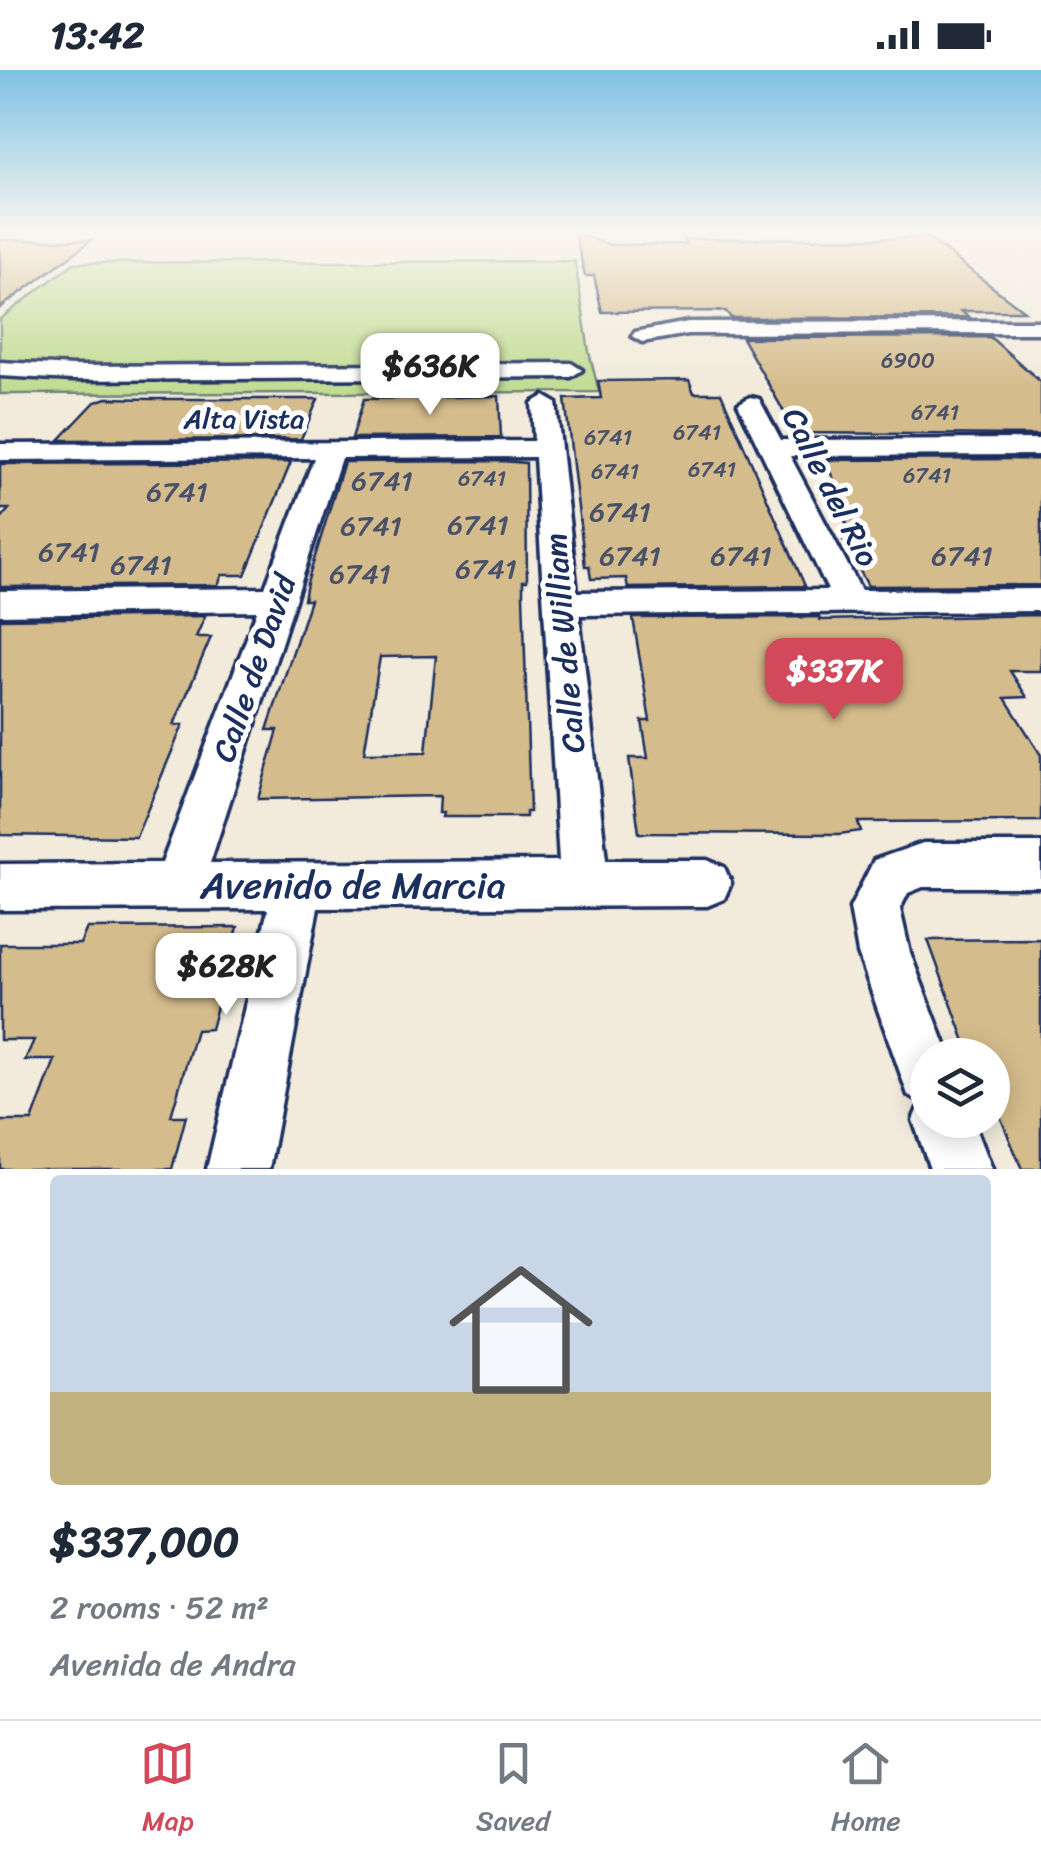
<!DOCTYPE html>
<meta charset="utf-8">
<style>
body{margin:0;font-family:Sriracha,sans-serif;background:#f2f2f3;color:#1f2937;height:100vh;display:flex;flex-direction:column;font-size:38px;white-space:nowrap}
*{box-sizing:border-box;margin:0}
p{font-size:32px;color:#747a83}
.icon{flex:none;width:55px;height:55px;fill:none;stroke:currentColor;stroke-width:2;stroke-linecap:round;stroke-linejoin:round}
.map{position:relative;height:1099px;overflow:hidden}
.drawer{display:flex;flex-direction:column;background:#fff;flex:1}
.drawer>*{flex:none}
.controls{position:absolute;left:910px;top:968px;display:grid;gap:20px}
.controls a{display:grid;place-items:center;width:100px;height:100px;border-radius:50%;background:#fff;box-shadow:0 5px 25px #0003;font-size:50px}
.price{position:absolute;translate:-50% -85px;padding:0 22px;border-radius:20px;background:#fff;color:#222;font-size:32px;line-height:65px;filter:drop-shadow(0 2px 5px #0008)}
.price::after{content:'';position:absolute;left:50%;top:60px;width:30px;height:22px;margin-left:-15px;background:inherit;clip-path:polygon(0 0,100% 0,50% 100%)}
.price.on{background:#d1495b;color:#fff}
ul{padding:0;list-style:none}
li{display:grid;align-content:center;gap:20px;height:530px;padding:0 50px}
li+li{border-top:2px solid #e0e1e3}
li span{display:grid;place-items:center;height:310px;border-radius:10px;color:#555}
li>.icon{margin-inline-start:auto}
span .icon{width:180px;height:180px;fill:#fffc;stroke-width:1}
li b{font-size:42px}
.status{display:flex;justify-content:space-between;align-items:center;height:70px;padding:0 50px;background:#fff;direction:ltr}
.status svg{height:28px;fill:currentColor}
.menu{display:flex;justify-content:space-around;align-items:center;height:140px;border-top:2px solid #e0e1e3;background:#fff;font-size:28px;color:#747a83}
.menu a{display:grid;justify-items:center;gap:5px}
.menu .on{color:#d1495b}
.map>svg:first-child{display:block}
.green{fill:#c2dc93;stroke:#6e8678;stroke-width:2.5}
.building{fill:#d5bc8c;stroke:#1b2f5e;stroke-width:2.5;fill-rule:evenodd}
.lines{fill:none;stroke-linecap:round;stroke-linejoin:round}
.street-casing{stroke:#1b2f5e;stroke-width:7}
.street{fill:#fff;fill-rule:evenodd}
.labels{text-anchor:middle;stroke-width:10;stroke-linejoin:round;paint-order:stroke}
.far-number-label{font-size:22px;fill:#4a526a}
.far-street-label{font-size:28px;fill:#1b2f5e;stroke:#fff}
.number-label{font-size:28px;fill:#4a526a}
.street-label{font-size:32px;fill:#1b2f5e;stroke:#fff}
.near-street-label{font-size:38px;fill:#1b2f5e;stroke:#fff}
</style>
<div class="status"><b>13:42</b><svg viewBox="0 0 49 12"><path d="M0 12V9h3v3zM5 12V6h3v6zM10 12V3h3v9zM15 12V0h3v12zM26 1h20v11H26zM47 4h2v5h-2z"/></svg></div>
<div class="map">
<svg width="1041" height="1099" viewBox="0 0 1041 1099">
<rect width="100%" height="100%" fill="#f2ebdc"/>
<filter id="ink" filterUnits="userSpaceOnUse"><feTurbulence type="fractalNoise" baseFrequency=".01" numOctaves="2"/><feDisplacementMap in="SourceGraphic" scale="20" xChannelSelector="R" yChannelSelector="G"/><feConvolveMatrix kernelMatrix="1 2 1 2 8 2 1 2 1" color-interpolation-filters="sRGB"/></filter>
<g filter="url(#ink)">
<path class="green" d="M575,191L589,282L599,322L0,324V249L74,193Z"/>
<g class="building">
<path d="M575,163L610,175L686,174L684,169L928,168L1024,241H961L969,247L731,248L726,241L602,242L594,206H585Z"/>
<path d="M0,170H92L0,238Z"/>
<path d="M990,267L1041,312V365L796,363L742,268Z"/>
<path d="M689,310L694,323H721L805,516L628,518L626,508L591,509L589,496H585L565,329L601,328L598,311Z"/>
<path d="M499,326L501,367L352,368L364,329Z"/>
<path d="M107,328L151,329H318L301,369L59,370L95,332Z"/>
<path d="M1041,389V515L868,516L843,469L855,468L844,449H857L823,390Z"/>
<path d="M501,391L526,393L527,511H523V524L530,742H526V747H442L443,743H439L440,726L258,729L278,660H267L310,530H304L307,513L344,392ZM436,586L426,682L364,683L380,587Z"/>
<path d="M291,392L245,505H222L218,515L0,517V450L9,439H0V394Z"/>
<path d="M1041,545V601H1010L1027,627L1005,628L1041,685V751L858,752L861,761L839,764L639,763L629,688H648L642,651H650L633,548L819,547L820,550Z"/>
<path d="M205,546L196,567H211L174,655H183L136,767L0,765V549Z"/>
<path d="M238,857L211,959L196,960L171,1046H186L172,1099H0V1051H32L55,990H25L34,970H0V874H80L87,858Z"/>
<path d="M1041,869V1099H1022L992,1027V985H970L928,870Z"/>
</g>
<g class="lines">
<g class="street-casing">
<g id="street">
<path d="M1041,251V263L688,264L642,272L632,266L635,262L688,252Z"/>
<path d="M0,292L73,296L571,293L582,300L571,307L73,310L0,306Z"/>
<path d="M544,326L556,333L577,522L828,520L738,334L750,327L759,329L781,370L1041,369V385L790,386L861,520L1041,519V541L579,545L606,790H707L724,797L731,813L724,829L707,836L318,838L269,1099H207L268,839L0,840V794L162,793L257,541L0,545V521L265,518L314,388L0,390V374L534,371L532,333ZM535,387L559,791L210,793L341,388Z"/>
<path d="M923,773H1041V817H923L908,823L900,839L910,883L949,985H928V1050H973L992,1099H930L913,1050L921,1031L908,1025L858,883L850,838L874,790Z"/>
</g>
</g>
<use href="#street" class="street"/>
</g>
</g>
<linearGradient id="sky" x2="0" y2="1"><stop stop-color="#7fc1e4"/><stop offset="0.51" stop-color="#f9f6ef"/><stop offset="1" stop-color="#f9f6ef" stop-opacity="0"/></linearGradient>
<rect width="1041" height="317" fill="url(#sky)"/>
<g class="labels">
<g class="far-number-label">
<text x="908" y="298">6900</text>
<text x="935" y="350">6741</text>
<text x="697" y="370">6741</text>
<text x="608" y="375">6741</text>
<text x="712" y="407">6741</text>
<text x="615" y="409">6741</text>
<text x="927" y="413">6741</text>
<text x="482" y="416">6741</text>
</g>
<g class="far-street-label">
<text x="244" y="358">Alta Vista</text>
</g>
<g class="number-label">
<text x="382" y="420">6741</text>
<text x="177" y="431">6741</text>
<text x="620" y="451">6741</text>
<text x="478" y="464">6741</text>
<text x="371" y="465">6741</text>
<text x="69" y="491">6741</text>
<text x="630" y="495">6741</text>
<text x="741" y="495">6741</text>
<text x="962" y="495">6741</text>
<text x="141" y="504">6741</text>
<text x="486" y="508">6741</text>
<text x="360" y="513">6741</text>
</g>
<g class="street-label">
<text transform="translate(831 417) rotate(63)" y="11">Calle del Rio</text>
<text transform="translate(564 573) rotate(-95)" y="11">Calle de William</text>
<text transform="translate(254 598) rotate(-71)" y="11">Calle de David</text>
</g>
<g class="near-street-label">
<text x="353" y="828">Avenido de Marcia</text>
</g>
</g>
</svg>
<div class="controls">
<a><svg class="icon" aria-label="layers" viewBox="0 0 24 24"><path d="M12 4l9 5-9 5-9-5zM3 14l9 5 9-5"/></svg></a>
</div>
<b class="price" style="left:430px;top:348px">$636K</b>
<b class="price on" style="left:834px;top:653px">$337K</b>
<b class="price" style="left:226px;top:948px">$628K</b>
</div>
<section class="drawer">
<ul>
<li><span style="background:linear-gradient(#c9d6e8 70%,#c2b280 0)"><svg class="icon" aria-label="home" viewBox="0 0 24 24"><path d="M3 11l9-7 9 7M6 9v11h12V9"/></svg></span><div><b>$337,000</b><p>2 rooms · 52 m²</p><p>Avenida de Andra</p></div></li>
</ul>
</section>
<nav class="menu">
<a class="on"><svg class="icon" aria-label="map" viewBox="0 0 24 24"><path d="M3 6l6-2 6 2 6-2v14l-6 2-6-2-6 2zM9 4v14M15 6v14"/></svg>Map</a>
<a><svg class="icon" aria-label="saved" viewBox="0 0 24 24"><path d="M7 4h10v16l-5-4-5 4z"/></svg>Saved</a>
<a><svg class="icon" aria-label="home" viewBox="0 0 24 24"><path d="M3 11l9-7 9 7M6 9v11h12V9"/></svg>Home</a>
</nav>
